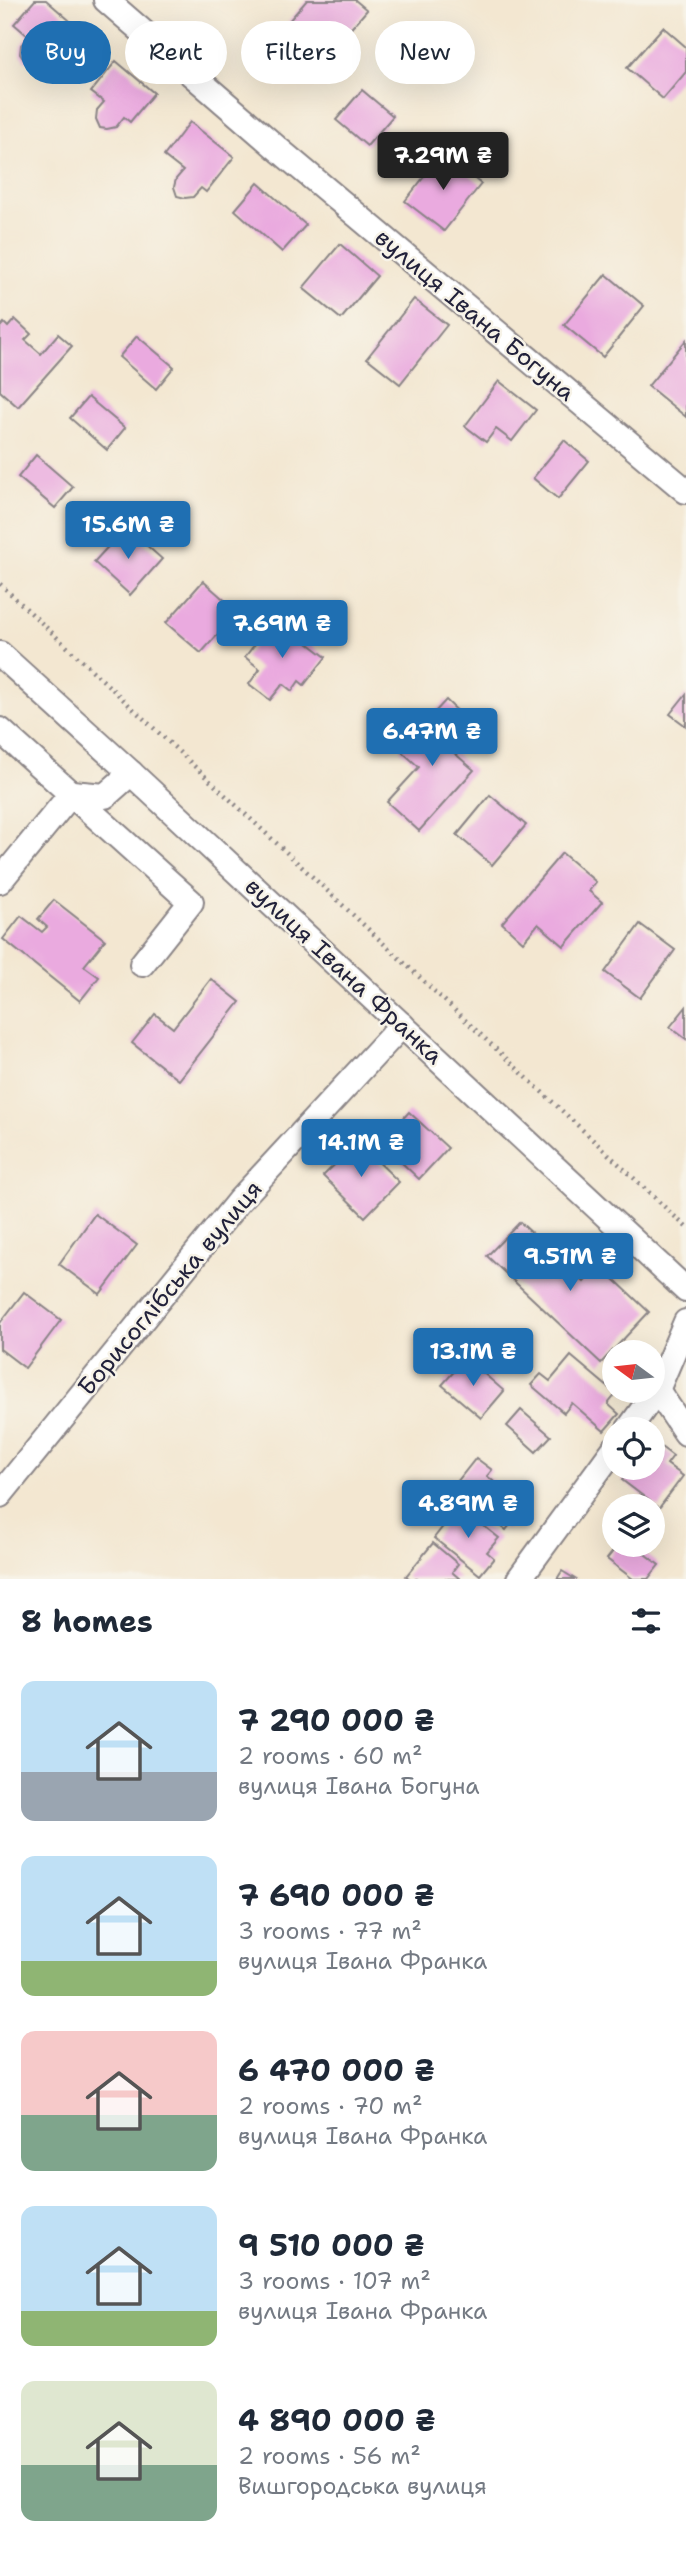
<!DOCTYPE html>
<meta charset="utf-8">
<style>
body{margin:0;font-family:"Shantell Sans",sans-serif;background:#f2f2f3;color:#1f2937;height:100vh;display:flex;flex-direction:column;font-size:26px;white-space:nowrap}
*{box-sizing:border-box;margin:0}
p{font-size:23px;color:#747a83}
.icon{flex:none;width:38px;height:38px;fill:none;stroke:currentColor;stroke-width:2;stroke-linecap:round;stroke-linejoin:round}
.map{position:relative;height:1579px;overflow:hidden}
.details{display:flex;flex-direction:column;background:#fff;flex:1}
.details>*{flex:none}
.banner{position:absolute;left:21px;top:21px;width:644px;height:63px;display:flex;gap:14px}
.needle{width:46px;rotate:285deg}
.fabs{position:absolute;left:602px;top:1340px;display:grid;gap:14px}
.fabs a{display:grid;place-items:center;width:63px;height:63px;border-radius:50%;background:#fff;box-shadow:0 7px 28px #0002;font-size:35px}
.price{position:absolute;translate:-50% -60px;padding:0 16px;border-radius:7px;background:#1f6fb2;color:#fff;font-size:23px;line-height:46px;filter:drop-shadow(0 2px 4px #0008)}
.price::after{content:'';position:absolute;left:50%;top:42px;width:21px;height:16px;margin-left:-10px;background:inherit;clip-path:polygon(0 0,100% 0,50% 100%)}
.price.on{background:#222;color:#fff}
ul{padding:0;list-style:none}
li{display:flex;align-items:center;gap:21px;height:175px;padding:0 21px}
li span{display:grid;place-items:center;flex:none;width:196px;height:140px;border-radius:14px;color:#555}
li>.icon{margin-inline-start:auto}
span .icon{width:84px;height:84px;fill:#fffc;stroke-width:1}
li b{font-size:30px}
h2{display:flex;justify-content:space-between;align-items:center;height:84px;padding:0 21px;font-size:30px}
.chip{padding:0 24px;border-radius:32px;background:#fff;box-shadow:0 7px 28px #0002;font-size:24px;line-height:63px}
.chip.on{background:#1f6fb2;color:#fff}
.map>svg:first-child{display:block}
.building{fill:#eaaadf}
.lines{fill:none;stroke-linecap:round;stroke-linejoin:round}
.minor-casing{stroke:#8a8486;stroke-width:28}
.path{stroke:#8a8486;stroke-width:4.5;stroke-dasharray:2 5;stroke-linecap:butt}
.minor{stroke:#fff;stroke-width:24}
.labels{text-anchor:middle;stroke-width:5;stroke-linejoin:round;paint-order:stroke}
.street-label{font-size:24px;fill:#22223b;stroke:#f7f3e8}
</style>
<div class="map">
<svg width="686" height="1579" viewBox="0 0 686 1579">
<rect width="100%" height="100%" fill="#f7f3e8"/>
<filter id="ink" filterUnits="userSpaceOnUse"><feTurbulence type="fractalNoise" baseFrequency=".0143" numOctaves="2"/><feDisplacementMap in="SourceGraphic" scale="14" xChannelSelector="R" yChannelSelector="G"/><feConvolveMatrix kernelMatrix="1 2 1 2 8 2 1 2 1" color-interpolation-filters="sRGB"/></filter>
<filter id="wash" filterUnits="userSpaceOnUse"><feTurbulence type="fractalNoise" baseFrequency=".00686" numOctaves="4" result="noise"/><feDisplacementMap in="SourceGraphic" scale="28" xChannelSelector="R" yChannelSelector="G"/><feGaussianBlur stdDeviation="1.57" result="paint"/><feColorMatrix in="noise" values="0 0 0 0 0 0 0 0 0 0 0 0 0 0 0 0 0 1.4 0 .05"/><feComposite in="paint" operator="in"/></filter>
<g filter="url(#wash)">
<rect width="100%" height="100%" fill="#f3e7d1"/>
<g id="blocks">
<g class="building">
<path d="M35,0H46L76,26L52,55L48,52L39,63L24,60L20,54L21,45L28,36L14,24Z"/>
<path d="M307,0H355L367,10L327,56L288,22Z"/>
<path d="M663,27L686,47V72L663,99L627,68Z"/>
<path d="M116,61L154,93L130,122L124,117L116,127L107,129L100,128L96,119L97,110L104,102L91,92Z"/>
<path d="M362,90L393,116L367,146L336,120Z"/>
<path d="M190,122L234,157L206,192L201,188L193,197L185,198L177,196L174,187L176,179L183,171L164,156Z"/>
<path d="M443,153L481,184L444,231L405,201Z"/>
<path d="M258,183L306,225L282,252L235,210Z"/>
<path d="M340,244L377,276L341,319L303,288Z"/>
<path d="M606,274L644,306L603,357L564,325Z"/>
<path d="M414,299L447,325L400,384L367,358Z"/>
<path d="M15,319L31,334L25,340L41,354L58,334L72,346L18,407L0,391V327L4,323L8,327Z"/>
<path d="M137,336L174,367L156,389L119,357Z"/>
<path d="M686,340V417L648,386Z"/>
<path d="M499,381L536,410L512,441L496,429L486,442L465,426Z"/>
<path d="M88,397L125,428L107,450L70,418Z"/>
<path d="M564,440L589,461L558,499L533,478Z"/>
<path d="M36,455L73,487L55,508L18,477Z"/>
<path d="M126,527L162,559L130,595L94,562Z"/>
<path d="M203,581L238,612L201,653L166,623Z"/>
<path d="M275,618L326,657L304,685L299,681L292,691L283,684L270,700L249,684L260,669L245,657Z"/>
<path d="M686,694V726L670,714Z"/>
<path d="M446,700L468,721L446,746L474,770L419,831L387,802L419,767L400,750Z"/>
<path d="M490,795L526,825L492,865L457,835Z"/>
<path d="M562,853L596,882L589,891L602,902L564,946L538,924L523,942L502,923Z"/>
<path d="M54,900L105,940L84,966L99,977L80,1001L3,939L21,916L42,932L47,927L38,919Z"/>
<path d="M640,924L675,950L640,998L605,972Z"/>
<path d="M211,979L240,1002L179,1080L132,1043L155,1014L173,1028Z"/>
<path d="M686,1007V1039L670,1027Z"/>
<path d="M409,1112L448,1148L419,1179L381,1143Z"/>
<path d="M358,1142L399,1182L365,1217L323,1176Z"/>
<path d="M95,1214L137,1245L100,1294L59,1264Z"/>
<path d="M520,1222L584,1282L599,1265L649,1312L601,1363L487,1256Z"/>
<path d="M24,1292L61,1320L25,1368L0,1349V1323Z"/>
<path d="M571,1356L616,1394L608,1404L619,1414L604,1431L572,1403L564,1413L531,1385L541,1374L550,1381Z"/>
<path d="M466,1358L504,1391L481,1418L442,1385Z"/>
<path d="M521,1410L551,1436L536,1452L507,1426Z"/>
<path d="M653,1441L673,1456L667,1464L683,1476L659,1508L622,1480L631,1468H653Z"/>
<path d="M476,1458L492,1470L487,1476L524,1506L506,1530L453,1487Z"/>
<path d="M459,1506L499,1538L487,1552L494,1558L480,1575L434,1538Z"/>
<path d="M433,1543L458,1564L452,1572L460,1579H410L406,1576Z"/>
<path d="M618,1545H633L659,1565L648,1579H633L607,1559Z"/>
<path d="M562,1571L575,1579H557Z"/>
</g>
</g>
</g>
<g filter="url(#ink)">
<use href="#blocks" fill-opacity="0" stroke="#8a8486" stroke-width="2"/>
<g class="lines">
<g class="minor-casing">
<g id="minor">
<path d="M106,0L278,149L686,491"/>
<path d="M0,654L131,773L686,1290"/>
<path d="M0,730L191,902L142,964"/>
<path d="M0,881L72,793L105,796L131,773"/>
<path d="M657,1390L686,1433"/>
<path d="M628,1430L657,1390L686,1322"/>
<path d="M0,1495L238,1202L402,1025"/>
<path d="M519,1579L614,1449"/>
</g>
</g>
<path class="path" d="M0,584L686,1227"/>
<use href="#minor" class="minor"/>
</g>
</g>
<g class="labels">
<g class="street-label">
<text transform="translate(475 315) rotate(40)" y="8">вулиця Івана Богуна</text>
<text transform="translate(344 971) rotate(43)" y="8">вулиця Івана Франка</text>
<text transform="translate(170 1288) rotate(-50)" y="8">Борисоглібська вулиця</text>
</g>
</g>
</svg>
<div class="fabs">
<a><svg class="needle" viewBox="-14 -14 28 28"><path d="M0-13l5 13h-10z" fill="#e53935"/><path d="M0 13l5-13h-10z" fill="#747a83"/></svg></a>
<a><svg class="icon" aria-label="locate" viewBox="0 0 24 24"><circle cx="12" cy="12" r="6"/><path d="M12 2v4M12 18v4M2 12h4M18 12h4"/></svg></a>
<a><svg class="icon" aria-label="layers" viewBox="0 0 24 24"><path d="M12 4l9 5-9 5-9-5zM3 14l9 5 9-5"/></svg></a>
</div>
<b class="price on" style="left:443px;top:192px">7.29M ₴</b>
<b class="price" style="left:128px;top:561px">15.6M ₴</b>
<b class="price" style="left:282px;top:660px">7.69M ₴</b>
<b class="price" style="left:432px;top:768px">6.47M ₴</b>
<b class="price" style="left:361px;top:1179px">14.1M ₴</b>
<b class="price" style="left:570px;top:1293px">9.51M ₴</b>
<b class="price" style="left:473px;top:1388px">13.1M ₴</b>
<b class="price" style="left:468px;top:1540px">4.89M ₴</b>
<div class="banner">
<a class="chip on">Buy</a>
<a class="chip">Rent</a>
<a class="chip">Filters</a>
<a class="chip">New</a>
</div>
</div>
<section class="details">
<h2>8 homes<svg class="icon" aria-label="filters" viewBox="0 0 24 24"><path d="M4 7h16M4 17h16"/><circle cx="9" cy="7" r="2"/><circle cx="15" cy="17" r="2"/></svg></h2>
<ul>
<li><span style="background:linear-gradient(#bfe0f5 65%,#9aa5b1 0)"><svg class="icon" aria-label="home" viewBox="0 0 24 24"><path d="M3 11l9-7 9 7M6 9v11h12V9"/></svg></span><div><b>7 290 000 ₴</b><p>2 rooms · 60 m²</p><p>вулиця Івана Богуна</p></div></li>
<li><span style="background:linear-gradient(#bfe0f5 75%,#8fb573 0)"><svg class="icon" aria-label="home" viewBox="0 0 24 24"><path d="M3 11l9-7 9 7M6 9v11h12V9"/></svg></span><div><b>7 690 000 ₴</b><p>3 rooms · 77 m²</p><p>вулиця Івана Франка</p></div></li>
<li><span style="background:linear-gradient(#f6c9c9 60%,#7fa58c 0)"><svg class="icon" aria-label="home" viewBox="0 0 24 24"><path d="M3 11l9-7 9 7M6 9v11h12V9"/></svg></span><div><b>6 470 000 ₴</b><p>2 rooms · 70 m²</p><p>вулиця Івана Франка</p></div></li>
<li><span style="background:linear-gradient(#bfe0f5 75%,#8fb573 0)"><svg class="icon" aria-label="home" viewBox="0 0 24 24"><path d="M3 11l9-7 9 7M6 9v11h12V9"/></svg></span><div><b>9 510 000 ₴</b><p>3 rooms · 107 m²</p><p>вулиця Івана Франка</p></div></li>
<li><span style="background:linear-gradient(#dfe7d0 60%,#7fa58c 0)"><svg class="icon" aria-label="home" viewBox="0 0 24 24"><path d="M3 11l9-7 9 7M6 9v11h12V9"/></svg></span><div><b>4 890 000 ₴</b><p>2 rooms · 56 m²</p><p>Вишгородська вулиця</p></div></li>
</ul>
</section>
